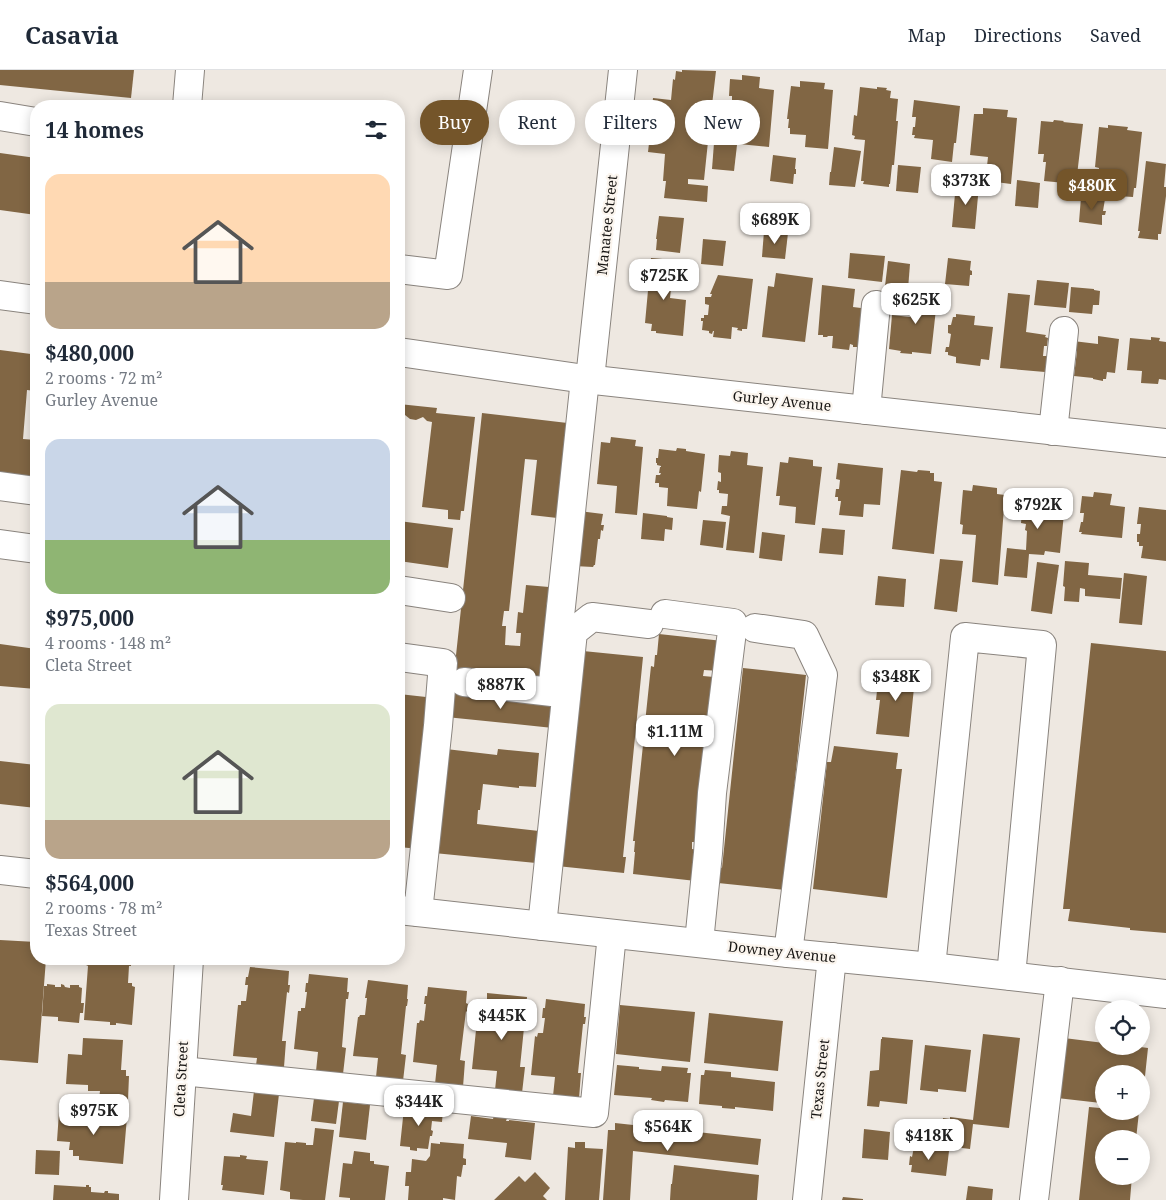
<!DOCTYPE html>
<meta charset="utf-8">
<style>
body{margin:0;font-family:"Noto Serif",serif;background:#f2f2f3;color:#1f2937;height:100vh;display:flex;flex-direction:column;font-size:19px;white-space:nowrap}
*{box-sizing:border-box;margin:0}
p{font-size:16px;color:#747a83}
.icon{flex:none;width:28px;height:28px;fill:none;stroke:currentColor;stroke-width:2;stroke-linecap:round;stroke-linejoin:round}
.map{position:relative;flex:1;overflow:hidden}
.side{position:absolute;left:30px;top:30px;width:375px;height:865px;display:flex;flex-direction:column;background:#fff;border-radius:20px;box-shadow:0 2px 12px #0003}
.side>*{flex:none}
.top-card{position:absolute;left:420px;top:30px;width:475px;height:45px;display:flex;gap:10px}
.fabs{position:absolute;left:1095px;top:930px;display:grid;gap:10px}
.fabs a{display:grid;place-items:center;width:55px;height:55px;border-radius:50%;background:#fff;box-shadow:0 2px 12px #0003;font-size:25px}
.price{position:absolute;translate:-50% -42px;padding:0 11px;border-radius:10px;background:#fff;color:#222;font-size:16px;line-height:32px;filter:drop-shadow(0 1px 2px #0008)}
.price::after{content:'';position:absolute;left:50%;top:30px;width:15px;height:11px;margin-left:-8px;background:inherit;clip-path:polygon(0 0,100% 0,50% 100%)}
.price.current{background:#74552a;color:#fff}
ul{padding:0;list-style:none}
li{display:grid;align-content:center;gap:10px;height:265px;padding:0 15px}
li span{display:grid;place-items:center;height:155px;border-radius:15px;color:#555}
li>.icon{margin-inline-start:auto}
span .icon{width:90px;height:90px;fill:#fffc;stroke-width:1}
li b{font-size:21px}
h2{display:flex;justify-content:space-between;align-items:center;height:60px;padding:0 15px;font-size:21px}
.chip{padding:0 18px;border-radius:22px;background:#fff;box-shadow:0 2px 12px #0003;font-size:18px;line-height:45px}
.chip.current{background:#74552a;color:#fff}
header{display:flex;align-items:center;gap:30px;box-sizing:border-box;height:70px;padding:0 25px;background:#fff;border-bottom:1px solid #e0e1e3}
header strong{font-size:24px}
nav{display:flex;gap:28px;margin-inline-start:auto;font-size:18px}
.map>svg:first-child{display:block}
.building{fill:#816644}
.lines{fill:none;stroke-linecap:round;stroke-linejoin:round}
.minor-casing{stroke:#8a847e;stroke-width:30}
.major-casing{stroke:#8a847e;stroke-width:30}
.minor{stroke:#fff;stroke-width:28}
.major{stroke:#fff;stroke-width:28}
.labels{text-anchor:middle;stroke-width:4.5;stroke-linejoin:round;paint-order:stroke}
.street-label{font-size:14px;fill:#161412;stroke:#fbf5ee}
</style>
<header>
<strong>Casavia</strong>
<nav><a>Map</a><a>Directions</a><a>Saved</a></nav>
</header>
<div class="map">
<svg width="1166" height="1130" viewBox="0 0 1166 1130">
<rect width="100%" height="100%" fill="#eee8e1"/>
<g class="building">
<path d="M0,0H134L131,28L0,15Z"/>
<path d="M682,0L716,1L712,35L695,33L693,50L695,51L694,58L690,57V60L709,62L704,110L688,109V114L708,116L707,132L664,128L666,111H663L665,84L648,82L651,56L669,57V55H667V48L651,47L653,28L671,30L673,9L675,10L676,1L682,2Z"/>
<path d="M742,5L760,7L759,18L774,20L769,77L739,74L741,60H738L740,48L731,47V44L728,43L729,35H732V26H729L730,9L742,10Z"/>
<path d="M800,11L825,13L824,19L833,20L828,79L805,77L806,65L790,64V58H788L789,49H787L791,16L800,17Z"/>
<path d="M860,17L877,19V17L887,18L886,20L891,21L890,28L898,29L896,51H898L894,95H892L890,114H889V117L863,114L864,111H861L865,70L854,69L855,66L852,65L854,45L857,46Z"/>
<path d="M914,30L960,36L956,73H954L952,92L931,89L933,70L914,68L915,65H912L913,57H915L916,47H912Z"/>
<path d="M983,38L1008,40L1007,47L1017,48L1011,114L988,111L990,96H987L988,87L970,85L974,44H983Z"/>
<path d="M1054,50L1064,51L1063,52L1083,54L1076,114L1044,111L1046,92H1043L1044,84H1038L1041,51L1053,52Z"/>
<path d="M1108,55L1128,57L1127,60L1142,62L1136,118H1134L1133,127L1117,126L1118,117L1113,116L1115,102L1099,101V98L1095,97L1099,57L1108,58Z"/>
<path d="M714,73L737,75L734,101L712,99Z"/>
<path d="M834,77L861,81L855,117L829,115L830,102H831Z"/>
<path d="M0,83L36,88V145L0,140Z"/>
<path d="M773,85L796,88L795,99H796V104H794L793,114L770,111Z"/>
<path d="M1146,91L1166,94L1164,117H1166V126L1161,164H1158V170L1138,168L1140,161H1138Z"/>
<path d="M898,95L921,97L918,123L896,121Z"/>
<path d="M1017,110L1040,113L1038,138L1015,136Z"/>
<path d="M956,113L979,115L975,159L952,157Z"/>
<path d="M1081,127L1105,129L1103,141H1106L1105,145H1102V155L1079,152Z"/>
<path d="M659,146L684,148L680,183L656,180L657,169H656Z"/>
<path d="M764,161L788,163L785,189L762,187Z"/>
<path d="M703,169L726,171L723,196L701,194Z"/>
<path d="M850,183L885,186L882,212L848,208Z"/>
<path d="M651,188L674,190L670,228L686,230L683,266L656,263V261H651L652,254L645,253Z"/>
<path d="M948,188L971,191L970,200L972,201V205H970L969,216L945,214Z"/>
<path d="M888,191L910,194L908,219L885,216Z"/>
<path d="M776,203L813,208L805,272L762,267L768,216L774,217Z"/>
<path d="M718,205L753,209L747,259H742V261L737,260L738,258L732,257L731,269L713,267L714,261H713L712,264L709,263V261L702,260L703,251H701V248H704V245H708L709,235L705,234V227H711L712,224H710Z"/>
<path d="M1037,210L1069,213L1066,238L1034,235Z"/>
<path d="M822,215L855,219L853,237L861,238V241H864L861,275H858L857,277H853V275L850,274L849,280L832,278L833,266H828L827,267H823V265H818Z"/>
<path d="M1071,217L1094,219V220L1100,221L1099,235H1093L1092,244L1069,242Z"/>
<path d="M914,218L938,221L931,284L912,282V284L900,283L901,281L889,279L892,245L910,247Z"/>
<path d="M1008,223L1030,225L1026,262L1046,265L1045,267L1048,268L1047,276H1044L1043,286H1047L1045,302L1000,298Z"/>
<path d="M956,244L975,246L974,255L993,257L989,290L981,289L980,296L956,293V287L948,285V282H945L946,277H949L951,264L948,263V255H951L953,247H956Z"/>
<path d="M1098,266L1119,269L1115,303L1107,302L1106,309H1103V311L1093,309V308L1074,306L1077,281L1072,280L1073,271L1098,274Z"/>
<path d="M1151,267L1160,268L1159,271L1166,272V310L1159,309L1158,314L1141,313L1142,301L1127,300L1130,268L1151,270Z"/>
<path d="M0,280L31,284V281H36V321L27,320L23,369L36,370V410L0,404Z"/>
<path d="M399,334L437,338L436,343L475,347L464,441H461L460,450L448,449V440L422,437L432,352L427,351L423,347L416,350L410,349L405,345L399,348Z"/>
<path d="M482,343L576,354L566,449L531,445L537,390L525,389L509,541H504L502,556H506L505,575L520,576L521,563H516L518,542L523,543L526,515L549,517L546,539L556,540L548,614L454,604Z"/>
<path d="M611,367L636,370L635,376L643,377L637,445L615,443L617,416L597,414L601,372L610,373Z"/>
<path d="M677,378L686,379V381L705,384L701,422L699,421L697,439L667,436L668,418L659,417V413H655L656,405H660L661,403H659L660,397H661V396L657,395V393H656V388H658L659,379L676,381Z"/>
<path d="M731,381L748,383L747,395L763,397L754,483L726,480L730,446L721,444L722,436H727L728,424L719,423V420H717L718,411L721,412V403L718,402L719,385L730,386Z"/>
<path d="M789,387L813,390V396L822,397L815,455L795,453L796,437L779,435L780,426H776L780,392L788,393Z"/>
<path d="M838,393L883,398L880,435L864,434L863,447L839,445L841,431H838V427H835L836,419H839L840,410L836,409Z"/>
<path d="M901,400L917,402L918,400L930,401V403H934V411L942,412L934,484L892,479Z"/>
<path d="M973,415L997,418V424L1005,425L998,515L972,512L976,465L962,464L963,455L960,454L963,420L972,421Z"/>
<path d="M1038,419L1046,420V422L1066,424L1060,483L1045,481L1044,485L1029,484L1027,508L1004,506L1007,478L1026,480L1027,461L1025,460L1026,454L1021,453L1023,429H1024L1025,424L1033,425L1034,420L1038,421Z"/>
<path d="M1094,422L1112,424L1110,435L1125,437L1122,468L1081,464L1082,462H1079L1081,452H1083L1084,443H1080L1082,426L1093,427Z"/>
<path d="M1139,437L1166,440V491L1141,488L1143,476H1139V472H1137V464H1140L1141,454H1137Z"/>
<path d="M579,441L603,444L601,455H604L603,461L601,460L600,469H598L595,495H594L593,497L574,496Z"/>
<path d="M643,443L667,446V447L673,448L672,460L665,459L664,471L641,469Z"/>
<path d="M703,450L726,452L723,478L700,475Z"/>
<path d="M399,451L453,458L448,498L399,491Z"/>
<path d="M822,458L845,460L843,485L819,483Z"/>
<path d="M762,462L785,465L782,491L759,488Z"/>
<path d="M940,489L963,491L957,542L934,539Z"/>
<path d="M1065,491L1089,493L1088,505L1122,508L1120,529L1085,526V519L1080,518L1079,532L1064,531L1065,517L1063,516Z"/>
<path d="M1037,492L1059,495L1052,544L1031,541Z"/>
<path d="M1124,503L1147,506L1142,555L1119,553Z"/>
<path d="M878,506L906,509L904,537L875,535Z"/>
<path d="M659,564L723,571L720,601L704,600L703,606L714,607L697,772H692V779L699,780L696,811L633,804L635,782H634L635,771H633L643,675H646V673L643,672L651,596L654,597L655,585H657Z"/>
<path d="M1091,573L1166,581V863L1130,860V858L1068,851L1070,839H1063Z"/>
<path d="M0,574L36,579V619L0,616Z"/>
<path d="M583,581L643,587L623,787H626L624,803L557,796Z"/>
<path d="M902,597L916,598L909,667L876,664L880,630H876L879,602L901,605Z"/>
<path d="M743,598L806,605L785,804V820L718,813L720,797L722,798Z"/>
<path d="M448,622L555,633L553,658L446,647Z"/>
<path d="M399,624L435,628L419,779L399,777Z"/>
<path d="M834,676L898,683L896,699H902L887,828L813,819L827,692H831Z"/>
<path d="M446,679L497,685L498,679L539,683L536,717L519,716V718L483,714L480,740H478L477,754L539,761L536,793L434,783Z"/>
<path d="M0,691L36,695V738L0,734Z"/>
<path d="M0,870L36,872V889H46L38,993L0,990Z"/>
<path d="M87,889H131V896H129L128,913H132V916L135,917L132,955L116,953V955H110V952L84,950L88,896L86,895Z"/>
<path d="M250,897L289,901L288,915H290L289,923L287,922L282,971H286L284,997L256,995L257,988L233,986L238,935H241V931H246L248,915H245L246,907H248Z"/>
<path d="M309,904L348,908L347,922H349L348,929H346L342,977L346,978L343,1004L316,1001L318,982L294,979L298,941H301V938H305L307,922H305L306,913H308Z"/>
<path d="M368,910L408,915L407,929H408L407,936H406L401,984L406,985L403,1011L376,1007L378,988L353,986L358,947H359L360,945H365L367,928H365Z"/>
<path d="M47,914L55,915V917H61V914L64,915L65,917L70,918V915H79V917L82,918L81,933H84L83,943H80L79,953L58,951V947L42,946L44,916H47Z"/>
<path d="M428,917L467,921L466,933L468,934L467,942L466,941L460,990L465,991L463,1017L435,1014L437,995L413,992L417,953H419L420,950L424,951L426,934H424L425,926H427Z"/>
<path d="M487,923L527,927L526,940L528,941L527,948H525L520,997H525L522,1023L495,1020L497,1001L472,999L476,960L479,961V957H484L486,941H484V932H487Z"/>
<path d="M546,929L585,934L584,947H586L585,954H583L578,1003H581L579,1029L553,1026L555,1007L531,1005L535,966L537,967L538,963H543L545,948H542L543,938H545Z"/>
<path d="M620,935L695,942L690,992L616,984Z"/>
<path d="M709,943L783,951L778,1001L704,993Z"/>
<path d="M983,964L1020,968L1009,1058L973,1054L970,1079L946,1076L947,1075L940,1074L943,1048L950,1049V1047L973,1050Z"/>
<path d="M882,967L913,970L907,1034L880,1031L879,1037L867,1036L870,1001L879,1000L881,969H882Z"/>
<path d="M83,968L123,970L121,1000H126V1006H129L128,1030L99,1029L100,1021H88V1015L66,1014L68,984L82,985Z"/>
<path d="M1064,968L1104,973V976H1133L1148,978L1143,1025H1141V1004H1104V1041L1139,1042L1136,1069H1104V1106H1132L1130,1130H1079L1089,1037L1100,1038L1101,1033L1057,1028Z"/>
<path d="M925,975L971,980L966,1022L938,1019V1022L920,1020Z"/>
<path d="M617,995L639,997V999L661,1001L662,996L688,998L687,1003H691L688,1032L665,1030L664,1032L651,1030L652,1028L614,1025Z"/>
<path d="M705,1000L731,1002V1007L775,1012L773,1041L735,1037V1039L722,1038V1036L699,1034L701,1005H704Z"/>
<path d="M254,1021L279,1024L274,1067L230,1062L233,1043L251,1046Z"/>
<path d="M314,1028L339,1031L336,1054L311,1051Z"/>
<path d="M343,1032L370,1035L366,1070L339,1067Z"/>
<path d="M419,1037L443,1040L442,1052L432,1051L431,1060L433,1061L432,1066H430L428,1079L417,1078V1081L410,1080V1077L400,1076L404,1038L419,1040Z"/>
<path d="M59,1042L127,1047L123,1094L79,1090V1086H73V1080H69L70,1072L57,1071Z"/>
<path d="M494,1045L508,1046L506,1051H509V1050L535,1053L531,1090L505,1087L507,1073L468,1069L471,1046L493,1049Z"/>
<path d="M615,1053L761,1069L758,1095L633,1081L630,1130H603L608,1060H615Z"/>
<path d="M315,1058L334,1060L325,1130H303L290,1129V1122L280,1120L285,1072L296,1073V1072L306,1073V1075H313Z"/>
<path d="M864,1059L890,1062L888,1090L862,1088Z"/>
<path d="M440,1072L464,1074L463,1088L466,1089V1095H463L461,1107L457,1106L455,1130L443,1128V1130H408L409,1116H405L406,1102H411L412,1089L426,1091L430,1086L431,1073L440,1074Z"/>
<path d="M575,1072H585V1078L603,1079L599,1130H565L568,1077L575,1078Z"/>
<path d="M914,1077L949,1081L946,1106L911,1102L912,1095H909L910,1086L912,1087Z"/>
<path d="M36,1080L60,1081L59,1105L35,1104Z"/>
<path d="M354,1081L370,1083V1091H374V1094L389,1096L385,1130H350V1128L339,1127L343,1093L352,1094Z"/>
<path d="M240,1085L247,1086L246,1089L268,1091L264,1125L222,1120L223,1115H221L224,1086L240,1087Z"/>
<path d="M674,1095L759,1105L757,1130H670L671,1114H672Z"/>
<path d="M535,1102L550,1118L543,1126L547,1130H494L519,1106L525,1112Z"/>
<path d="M54,1115L86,1117V1115H89V1117H91V1122L104,1123L105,1121H108V1123L119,1124V1130H53Z"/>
<path d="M968,1116L993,1119L992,1130H966Z"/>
<path d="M843,1127L863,1129V1130H842Z"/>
</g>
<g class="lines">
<g class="minor-casing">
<g id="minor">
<path d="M187,36L190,0"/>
<path d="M0,46L36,52"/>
<path d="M399,199L448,205L478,0"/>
<path d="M0,225L36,230"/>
<path d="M399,282L585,309L1166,373"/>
<path d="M590,309L623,0"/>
<path d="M866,340L876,235"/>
<path d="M1053,361L1064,261"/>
<path d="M0,416L36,421"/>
<path d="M0,474L36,479"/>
<path d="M399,520L451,528"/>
<path d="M665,544L733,553L712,723L708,783L699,872"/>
<path d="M755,558L804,565L823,605L788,883"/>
<path d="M399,587L443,593L438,656L418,842"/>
<path d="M464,612L552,622L585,309"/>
<path d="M542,856L573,562L592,547L649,554"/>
<path d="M931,897L965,567L1042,575L1011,906"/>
<path d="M182,1001L594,1043L612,864"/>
<path d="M174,1130L189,889"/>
<path d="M807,1130L832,887"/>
<path d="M1034,1130L1060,911"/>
</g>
</g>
<g class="major-casing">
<g id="major">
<path d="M0,800L36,804"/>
<path d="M399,840L788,883L931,897L1166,924"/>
</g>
</g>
<use href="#minor" class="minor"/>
<use href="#major" class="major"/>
</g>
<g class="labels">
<g class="street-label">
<text transform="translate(607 155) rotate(-84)" y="5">Manatee Street</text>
<text transform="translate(782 331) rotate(6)" y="5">Gurley Avenue</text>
<text transform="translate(782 882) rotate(6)" y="5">Downey Avenue</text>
<text transform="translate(181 1009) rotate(-87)" y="5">Cleta Street</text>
<text transform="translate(820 1009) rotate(-84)" y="5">Texas Street</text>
</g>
</g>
</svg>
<div class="fabs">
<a><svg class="icon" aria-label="locate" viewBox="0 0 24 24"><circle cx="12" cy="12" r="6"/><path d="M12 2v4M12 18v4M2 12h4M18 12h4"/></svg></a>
<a>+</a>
<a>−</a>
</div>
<b class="price" style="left:966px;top:136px">$373K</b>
<b class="price current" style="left:1092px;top:141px">$480K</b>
<b class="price" style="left:775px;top:175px">$689K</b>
<b class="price" style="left:664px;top:231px">$725K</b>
<b class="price" style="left:916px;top:255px">$625K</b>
<b class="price" style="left:1038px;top:460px">$792K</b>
<b class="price" style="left:896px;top:632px">$348K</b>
<b class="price" style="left:501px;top:640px">$887K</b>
<b class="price" style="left:675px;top:687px">$1.11M</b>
<b class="price" style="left:502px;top:971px">$445K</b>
<b class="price" style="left:419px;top:1057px">$344K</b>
<b class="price" style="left:94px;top:1066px">$975K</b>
<b class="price" style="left:668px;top:1082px">$564K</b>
<b class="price" style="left:929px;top:1091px">$418K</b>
<div class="top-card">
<a class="chip current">Buy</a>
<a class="chip">Rent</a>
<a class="chip">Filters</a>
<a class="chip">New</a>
</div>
<section class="side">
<h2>14 homes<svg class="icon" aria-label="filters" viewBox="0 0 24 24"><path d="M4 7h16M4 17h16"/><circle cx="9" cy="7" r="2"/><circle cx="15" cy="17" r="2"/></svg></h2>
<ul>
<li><span style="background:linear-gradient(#ffd9b3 70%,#b9a48a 0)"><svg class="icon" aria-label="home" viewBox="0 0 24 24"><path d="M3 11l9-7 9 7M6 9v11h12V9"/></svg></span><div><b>$480,000</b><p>2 rooms · 72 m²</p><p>Gurley Avenue</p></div></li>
<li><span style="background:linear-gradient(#c9d6e8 65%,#8fb573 0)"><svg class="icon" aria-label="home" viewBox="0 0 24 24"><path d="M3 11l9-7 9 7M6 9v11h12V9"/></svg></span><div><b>$975,000</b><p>4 rooms · 148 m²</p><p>Cleta Street</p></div></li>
<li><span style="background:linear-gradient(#dfe7d0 75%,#b9a48a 0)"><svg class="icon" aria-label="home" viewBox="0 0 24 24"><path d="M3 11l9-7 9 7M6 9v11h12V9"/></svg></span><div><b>$564,000</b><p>2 rooms · 78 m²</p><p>Texas Street</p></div></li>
</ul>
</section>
</div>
